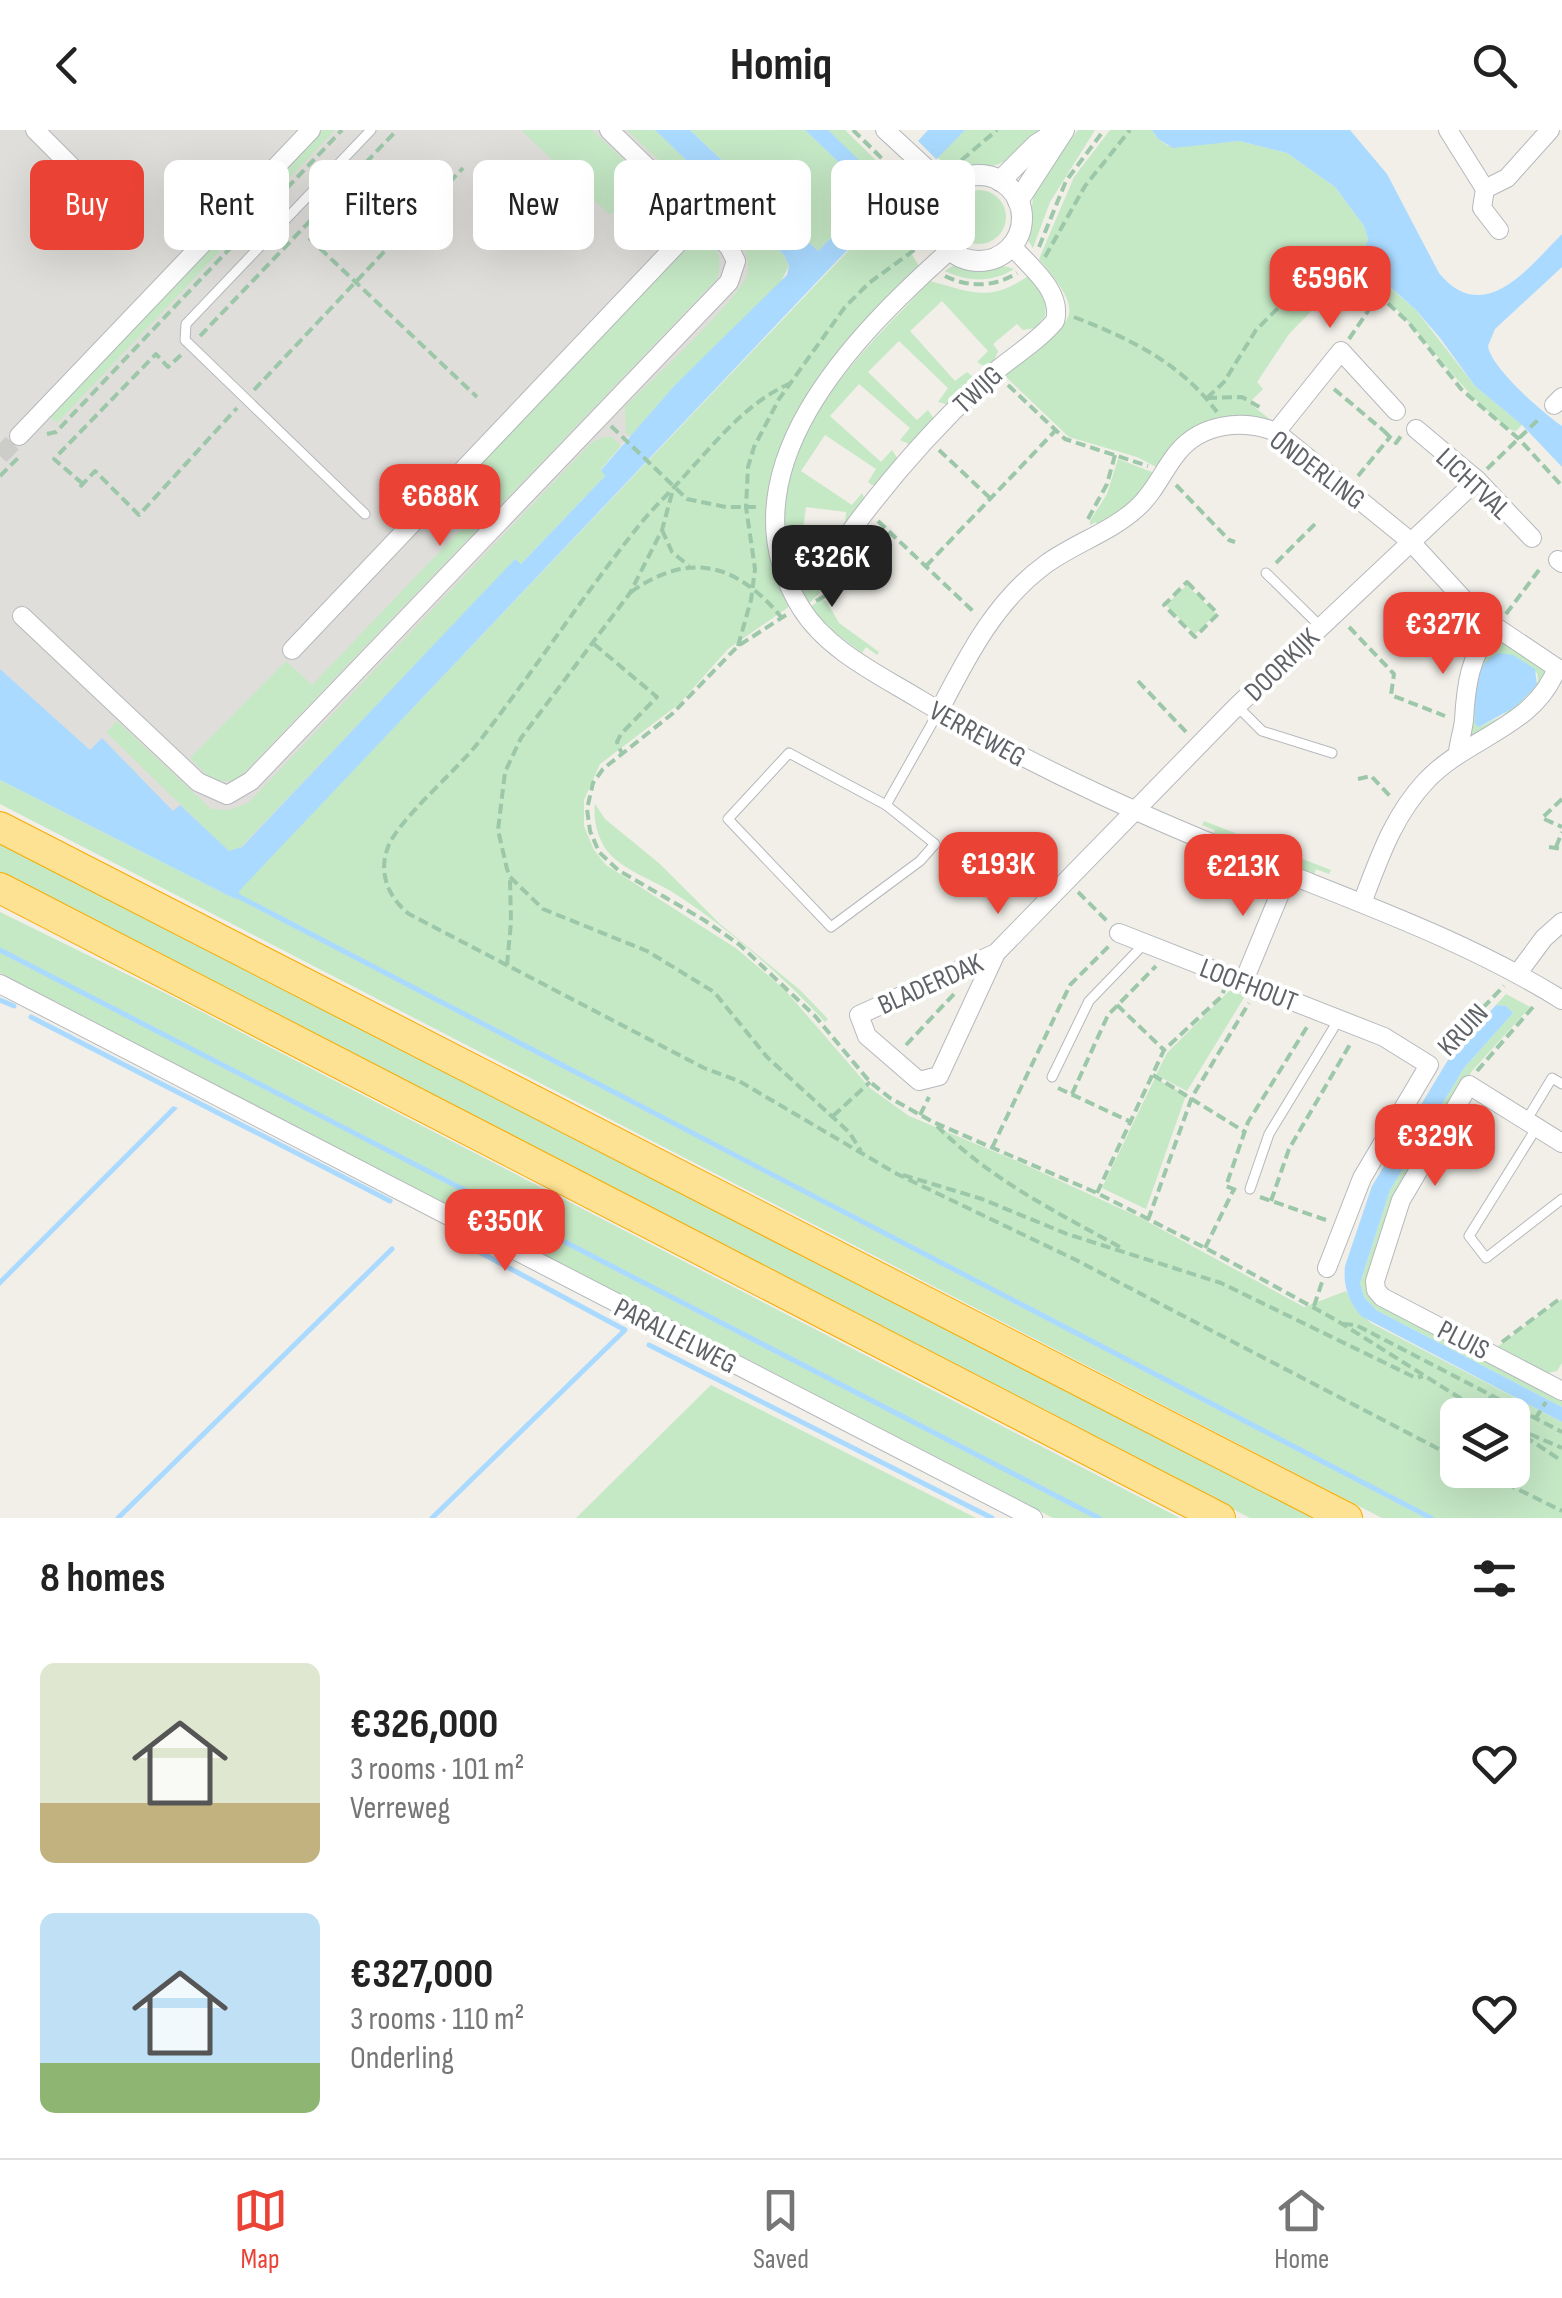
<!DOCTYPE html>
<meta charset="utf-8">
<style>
body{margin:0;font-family:"Sofia Sans Condensed",sans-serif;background:#f6f6f6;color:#222;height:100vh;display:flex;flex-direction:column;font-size:38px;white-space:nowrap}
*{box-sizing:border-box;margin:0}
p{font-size:32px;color:#767676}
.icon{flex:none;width:55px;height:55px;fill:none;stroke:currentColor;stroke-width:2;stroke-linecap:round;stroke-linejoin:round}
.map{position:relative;height:1388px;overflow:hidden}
.side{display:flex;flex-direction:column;background:#fff;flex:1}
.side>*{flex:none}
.hud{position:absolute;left:30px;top:30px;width:1000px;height:90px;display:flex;gap:20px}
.tools{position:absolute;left:1440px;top:1268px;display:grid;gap:20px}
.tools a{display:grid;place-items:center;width:90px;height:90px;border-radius:15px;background:#fff;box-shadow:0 10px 40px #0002;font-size:50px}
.price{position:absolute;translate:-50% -85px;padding:0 22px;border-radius:20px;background:#ea4335;color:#fff;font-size:32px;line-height:65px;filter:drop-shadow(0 2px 5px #0008)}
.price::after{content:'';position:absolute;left:50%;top:60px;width:30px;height:22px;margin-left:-15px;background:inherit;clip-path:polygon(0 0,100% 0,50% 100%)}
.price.active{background:#222;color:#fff}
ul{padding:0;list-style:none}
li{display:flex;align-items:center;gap:30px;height:250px;padding:0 40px}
li span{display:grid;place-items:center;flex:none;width:280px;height:200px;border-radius:15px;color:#555}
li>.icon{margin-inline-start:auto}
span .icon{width:120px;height:120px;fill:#fffc;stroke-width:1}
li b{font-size:42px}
h2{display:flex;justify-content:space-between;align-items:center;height:120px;padding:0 40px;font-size:42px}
.chip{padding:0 35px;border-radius:15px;background:#fff;box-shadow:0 10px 40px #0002;font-size:35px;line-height:90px}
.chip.active{background:#ea4335;color:#fff}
header{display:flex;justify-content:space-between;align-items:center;height:130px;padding:0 40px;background:#fff;font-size:45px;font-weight:700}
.dock{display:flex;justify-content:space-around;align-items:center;height:140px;border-top:2px solid #e0e0e0;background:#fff;font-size:28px;color:#767676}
.dock a{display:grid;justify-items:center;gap:5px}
.dock .active{color:#ea4335}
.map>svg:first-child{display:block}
.industrial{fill:#e0deda}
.green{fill:#c5e8c5;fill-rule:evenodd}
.water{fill:#aadaff}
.pier{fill:#f1efe8}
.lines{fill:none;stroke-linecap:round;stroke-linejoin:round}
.stream{stroke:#aadaff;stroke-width:5}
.minor-tunnel{stroke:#ccccc8;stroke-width:18;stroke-dasharray:18 9;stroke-linecap:butt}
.service-casing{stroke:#b5b8bc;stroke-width:11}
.minor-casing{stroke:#b5b8bc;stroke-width:20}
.tertiary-casing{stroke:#b5b8bc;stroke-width:22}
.motorway-casing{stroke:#f9ab00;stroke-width:32}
.path{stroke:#9cc7a9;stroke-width:4;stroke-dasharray:10 5;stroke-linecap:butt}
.service{stroke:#fff;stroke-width:9}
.minor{stroke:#fff;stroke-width:18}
.tertiary{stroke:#fff;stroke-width:20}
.motorway{stroke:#fde293;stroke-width:30}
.labels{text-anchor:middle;stroke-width:8;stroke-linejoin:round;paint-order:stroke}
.street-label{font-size:28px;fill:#5f6368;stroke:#fff}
</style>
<header><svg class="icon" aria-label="back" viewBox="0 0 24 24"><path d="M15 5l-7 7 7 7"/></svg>Homiq<svg class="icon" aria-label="search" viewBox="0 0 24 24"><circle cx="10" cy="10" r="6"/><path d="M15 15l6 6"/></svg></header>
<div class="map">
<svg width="1562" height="1388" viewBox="0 0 1562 1388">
<rect width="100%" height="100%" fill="#f1efe8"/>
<path class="industrial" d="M0,0H655L784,125L601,339L242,718L0,619Z"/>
<g class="green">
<path d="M323,0H335L57,293L49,286Z"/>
<path d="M521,0H592L644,49L610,85Z"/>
<path d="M627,0H655L784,125L789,136L779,155L674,256L630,307L626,303L625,277C650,251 737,172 747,145C751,132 744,119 740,108Z"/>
<path d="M690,0H805L849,42L859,31L828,0H845L889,43L877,56L859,54L872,67L818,121Z"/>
<path d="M965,0H1040C1029,11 1015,26 1001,33C983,41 951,41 937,27Z"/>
<path d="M1078,0H1095L1050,72L1033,118L1027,109L1035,56Z"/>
<path d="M1110,0H1152L1158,9L1168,16L1239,11L1287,23L1335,57L1364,96L1368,109L1364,125L1384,156L1369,174L1349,159L1342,167L1332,160L1289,204L1257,252L1263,259L1249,273L1275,293L1217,287L1218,291L1160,339L1137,327L1069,307L1005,246C1021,232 1064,203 1069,184C1073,167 1049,142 1039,129L1074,47Z"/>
<path d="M907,59L912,64C903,93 901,111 920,137C852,208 773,274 769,379C767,412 774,447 790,476L728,519L679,574L600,634L584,670V696L594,720L606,735L737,819L784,859L870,958L909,986L1019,1032L1139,1087L1304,1177L1346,1161L1355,1178L1371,1193L1562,1292V1388H1382L0,674V650L235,769L240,759ZM1458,1285H1512V1340H1458Z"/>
<circle cx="979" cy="87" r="27"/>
<path d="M702,102C718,116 723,127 717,149L241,646L231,651H213L190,628L286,531L312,555L466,394L444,372Z"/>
<path d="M954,135C973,138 997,132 1014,139C992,153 968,152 945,141Z"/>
<path d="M1028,146L1046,168L1045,186L1035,198L1023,200L1017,194L993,214L998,221L994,231L987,238L977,232L988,221L942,171L910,201L955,251L967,242L972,246V252L950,275L938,272L948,258L899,211L868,242L917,290L928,280L934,289L911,315L900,310L910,298L859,254L830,286L881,332L892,320L898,329L878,354L872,355L868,352L876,339L825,305L801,341L852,375L862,363L865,370L845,395L846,382L806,377L800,421L840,426L843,411H851C837,432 828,459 808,474C803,462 796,451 792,439C753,321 858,227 930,151C971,162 990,173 1028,146Z"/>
<path d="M1388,156L1415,179L1475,256L1522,295L1516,301L1511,300C1460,264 1429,208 1383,166Z"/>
<path d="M604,307H612L621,316L601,339L606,345L520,435L515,430L237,721H229L225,718L106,602L117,591L211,679L229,680L248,673L592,312Z"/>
<path d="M1118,329L1157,344L1149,348L1138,369L1099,399L1096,392L1090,395V391L1107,364Z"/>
<path d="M1187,455L1216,484L1195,504L1166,475Z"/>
<path d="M822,469L827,472L839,493L879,522L877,525L866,517L862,523L824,494L810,477Z"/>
<path d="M1496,508H1503L1547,543L1538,564L1466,613C1470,575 1471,538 1496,508ZM1513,526L1537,543L1538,551L1502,586L1479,597L1475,591V566Z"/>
<path d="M595,674L605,689L660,734L720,794L800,860L828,889L825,892C781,845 731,800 677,765C655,750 620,740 605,718C597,705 593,688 595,674Z"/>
<path d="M1204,691L1331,740L1329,744L1316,739L1314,745L1213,706L1215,700L1202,695Z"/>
<path d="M0,711L1316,1388H1250L259,876L0,747Z"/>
<path d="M0,782L173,867L1180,1388H1053L0,843Z"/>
<path d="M1230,860L1245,866L1187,961L1156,945L1167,923Z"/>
<path d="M1506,864L1530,877L1472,941L1398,1064L1369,1151L1562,1267V1277L1376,1180L1364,1167L1360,1153L1390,1060L1464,938L1512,884L1506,876L1496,875Z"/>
<path d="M1155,948L1186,965L1146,1079L1102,1058Z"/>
<path d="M1562,1169V1233L1557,1241L1540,1245L1493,1220Z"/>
<path d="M711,1255L976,1388H576Z"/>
</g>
<g class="water">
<path d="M655,0H690L818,121L872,67L859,54L865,48L877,56L928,0H965L832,136L241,759L235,769L0,650V539L90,620L102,608L173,681L180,675L229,721L242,717L515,429L521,434L605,346L601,340L674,256L787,145L789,136L784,125Z"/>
<path d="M805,0H828L860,31L849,42Z"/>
<path d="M1152,0H1350L1387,44L1439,143C1484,198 1529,137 1562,104V137L1495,199L1488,216C1491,238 1544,284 1562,296V337L1522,295L1475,256L1440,208L1415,179L1382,150L1363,125L1368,109L1364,96L1335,57L1287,23L1239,11L1173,18L1158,9Z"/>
<path d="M1500,523L1513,525L1535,539L1537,555L1515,577L1479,597L1475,594C1475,569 1471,532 1500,523Z"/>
<path d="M1496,875L1506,876L1513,883L1464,938L1390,1060L1360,1153L1364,1167L1376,1180L1562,1277V1292L1361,1186C1348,1170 1343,1156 1345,1136L1372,1056L1451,925Z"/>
<path d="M173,976L178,978L0,1156V1149Z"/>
</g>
<path class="pier" d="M914,7L939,32L909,63L885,40Z"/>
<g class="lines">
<g class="stream">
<path d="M234,764L1431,1388"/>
<path d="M0,820L1099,1388"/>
<path d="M0,870L14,876"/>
<path d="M31,887L390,1071"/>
<path d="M649,1215L992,1388"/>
<path d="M118,1388L392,1119"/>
<path d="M432,1388L625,1200L455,1109"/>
</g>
<path class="minor-tunnel" d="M0,326L19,306"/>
<g class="service-casing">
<g id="service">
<path d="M365,384L185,210L186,194L371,0"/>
<path d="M1266,443L1321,497"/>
<path d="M1237,576L1262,601L1332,623"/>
<path d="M789,623L886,675L935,714L920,731L831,797L728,689Z"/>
<path d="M886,675L939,581"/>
<path d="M1052,947L1089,871L1144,814"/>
<path d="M1526,991L1552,948L1562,954"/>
<path d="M1537,997L1469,1106L1486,1128L1562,1069"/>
<path d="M1250,1059L1269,1004L1339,889"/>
</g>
</g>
<g class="minor-casing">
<g id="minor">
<path d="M35,0L103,68"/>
<path d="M885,0L948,58"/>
<path d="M1448,0L1485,59L1507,48L1550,0"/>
<path d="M1485,59L1482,78L1499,100"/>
<path d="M950,120C856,204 717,342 801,478C827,520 878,544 919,569C1037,640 1160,694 1288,744C1381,781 1477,817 1562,870"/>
<path d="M1554,275L1562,267"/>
<path d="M1416,299L1477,350L1532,408"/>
<path d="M1276,302L1341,221L1396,281"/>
<path d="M19,306L311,0"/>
<path d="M848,405C888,350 933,299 983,252C1006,230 1035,215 1055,191C1063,161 1029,136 1011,115"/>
<path d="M1558,430L1562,433"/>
<path d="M22,486L198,652L227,665L251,651L729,152L736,131L729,117L609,0"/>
<path d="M292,520L700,90"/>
<path d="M939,581C967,527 995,471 1046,434C1075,413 1111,402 1137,378C1155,362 1163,340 1178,322C1202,293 1243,289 1276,302L1410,411L1478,485L1557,538C1534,598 1467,607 1426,651C1393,686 1379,729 1362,773"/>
<path d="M1458,622C1459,611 1463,601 1464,590C1466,554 1470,526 1493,497"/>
<path d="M1119,803L1384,907L1429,935L1362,1048L1327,1138"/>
<path d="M996,823L859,885L867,906L919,951L939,946L996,823L1237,576L1477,350"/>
<path d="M1518,843L1544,808L1562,792"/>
<path d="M1243,853L1288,744"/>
<path d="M0,854L1033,1388"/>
<path d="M1562,1013L1469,955L1401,1070L1375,1151L1376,1160L1382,1167L1562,1261"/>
</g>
</g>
<g class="tertiary-casing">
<g id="tertiary">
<circle cx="979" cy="88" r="43"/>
<path d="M1000,51L1036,15L1059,0"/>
<path d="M1018,71L1064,0"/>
</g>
</g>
<g class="motorway-casing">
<g id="motorway">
<path d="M0,697L1347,1388"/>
<path d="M0,758L1220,1388"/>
</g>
</g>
<g class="path">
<path d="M853,0L918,64L912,93L918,119"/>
<path d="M950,40L997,0"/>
<path d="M309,108L477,267"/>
<path d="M1039,117L1066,51L1104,0"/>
<path d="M1045,127L1085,56L1130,0"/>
<path d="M945,146C969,158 995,157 1017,143"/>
<path d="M1074,187C1130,209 1180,232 1217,282"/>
<path d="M200,206L397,0"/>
<path d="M1349,209L1379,165"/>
<path d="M791,253C749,271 718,309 688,342C673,359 656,375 641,393C584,464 534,541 478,613C456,641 398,690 388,717C378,743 388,767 409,784L704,938L739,951L897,1044L1076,1130L1458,1329"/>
<path d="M1008,255L1065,309L1148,336"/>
<path d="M1334,259L1384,301"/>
<path d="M254,260L463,38"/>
<path d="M1207,268L1224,252L1256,200L1297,159L1313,127L1322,124L1379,165L1409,193L1461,259L1519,309L1562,356"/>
<path d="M1207,268L1242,267L1263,279"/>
<path d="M611,296L687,369L726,377H756"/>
<path d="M1384,301L1396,313L1401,306"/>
<path d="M47,304L56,302L342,0"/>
<path d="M939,320L990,368"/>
<path d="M1487,339L1541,287"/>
<path d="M0,346L21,325"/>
<path d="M1358,346L1390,307"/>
<path d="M83,354L54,329L156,224L168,237L182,224"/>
<path d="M1176,355L1229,410L1235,412"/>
<path d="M80,357L95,341L139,385L237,278"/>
<path d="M672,363L662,400L630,463L521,608L505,642L498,700L507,739L510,747L543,779L647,821L714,862L767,927L849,1002L861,1021"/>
<path d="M1088,389L1107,354L1115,325"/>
<path d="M878,391L976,484"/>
<path d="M662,400L672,422L689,436"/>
<path d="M1276,433L1315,394"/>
<path d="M926,436L1056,300"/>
<path d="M1187,452L1218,484L1195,507L1164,475Z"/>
<path d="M631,462C691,420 737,434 782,488"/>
<path d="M816,471L828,464L835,439L847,422"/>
<path d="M1506,484L1542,436"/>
<path d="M786,485L738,516L672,584L603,639L593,653L587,679L590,701L599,722L618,740L704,790L740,815L815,886L870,952L890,968L933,992L1097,1063L1209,1120L1336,1190L1487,1285"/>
<path d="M1349,497L1394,544L1391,565L1445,586"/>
<path d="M594,514L657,567L621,604L617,612L622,624"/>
<path d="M738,516L751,470L755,439L746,377L748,337L754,317L779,269L845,177L869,153L917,118"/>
<path d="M1138,551L1186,602"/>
<path d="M1358,649L1371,646L1390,666"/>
<path d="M1562,669L1542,688L1562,697"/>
<path d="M949,717L980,724L1043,753"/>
<path d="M1549,717L1562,719"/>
<path d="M1556,717L1562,702"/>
<path d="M1078,762L1107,791"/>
<path d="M507,835L511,792L510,750"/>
<path d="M1117,875L1164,920"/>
<path d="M906,915L954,864"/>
<path d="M1441,921L1504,856"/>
<path d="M1477,941L1533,877"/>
<path d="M1153,945L1245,1002"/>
<path d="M1058,958L1131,992"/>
<path d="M1072,964L1108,885L1156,836"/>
<path d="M920,985L929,967"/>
<path d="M833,986L870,952"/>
<path d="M937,996C990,1049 1054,1081 1120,1117"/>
<path d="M992,1018L1070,855L1109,816"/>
<path d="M903,1045L982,1069L1067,1104L1221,1153L1416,1248L1423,1246"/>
<path d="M1236,1060L1226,1056L1248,992L1307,897"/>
<path d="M1097,1063L1164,920L1221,867L1224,860"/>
<path d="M1260,1067L1326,1090"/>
<path d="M1271,1071L1289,1019L1352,911"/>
<path d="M1148,1090L1192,967L1249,873"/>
<path d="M1205,1118L1234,1059"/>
<path d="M1314,1176L1322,1152"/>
<path d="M1343,1194L1356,1195L1562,1302"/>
<path d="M1502,1212L1562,1167"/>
<path d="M1483,1283L1491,1266"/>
<path d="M1535,1289L1546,1272"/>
<path d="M1512,1298L1562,1331"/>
<path d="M1516,1298L1562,1318"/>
<path d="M1479,1340L1562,1381"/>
</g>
<use href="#service" class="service"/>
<use href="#minor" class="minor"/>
<use href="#tertiary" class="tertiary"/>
<use href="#motorway" class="motorway"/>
</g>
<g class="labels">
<g class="street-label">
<text transform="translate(977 259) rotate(-43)" y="10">TWIJG</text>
<text transform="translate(1318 339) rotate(37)" y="10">ONDERLING</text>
<text transform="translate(1474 353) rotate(43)" y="10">LICHTVAL</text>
<text transform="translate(1281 534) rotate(-44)" y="10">DOORKIJK</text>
<text transform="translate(978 603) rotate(29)" y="10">VERREWEG</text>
<text transform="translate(930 853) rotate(-24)" y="10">BLADERDAK</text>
<text transform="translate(1249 854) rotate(21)" y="10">LOOFHOUT</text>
<text transform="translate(1462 899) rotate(-47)" y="10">KRUIN</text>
<text transform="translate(676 1205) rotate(27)" y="10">PARALLELWEG</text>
<text transform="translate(1464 1209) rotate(27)" y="10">PLUIS</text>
</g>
</g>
</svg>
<div class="tools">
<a><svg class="icon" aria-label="layers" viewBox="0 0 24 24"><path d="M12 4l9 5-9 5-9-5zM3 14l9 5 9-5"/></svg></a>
</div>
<b class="price" style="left:1330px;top:201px">€596K</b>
<b class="price" style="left:440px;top:419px">€688K</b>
<b class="price active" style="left:832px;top:480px">€326K</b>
<b class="price" style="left:1443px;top:547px">€327K</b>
<b class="price" style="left:998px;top:787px">€193K</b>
<b class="price" style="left:1243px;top:789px">€213K</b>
<b class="price" style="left:1435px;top:1059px">€329K</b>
<b class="price" style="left:505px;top:1144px">€350K</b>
<div class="hud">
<a class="chip active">Buy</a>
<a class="chip">Rent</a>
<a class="chip">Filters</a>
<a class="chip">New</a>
<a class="chip">Apartment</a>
<a class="chip">House</a>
</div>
</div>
<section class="side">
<h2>8 homes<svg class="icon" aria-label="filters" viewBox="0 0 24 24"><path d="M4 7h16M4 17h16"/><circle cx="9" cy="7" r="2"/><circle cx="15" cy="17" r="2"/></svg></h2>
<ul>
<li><span style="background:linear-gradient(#dfe7d0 70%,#c2b280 0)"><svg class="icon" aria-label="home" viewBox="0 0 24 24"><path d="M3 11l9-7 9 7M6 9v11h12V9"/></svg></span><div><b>€326,000</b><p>3 rooms · 101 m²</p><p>Verreweg</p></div><svg class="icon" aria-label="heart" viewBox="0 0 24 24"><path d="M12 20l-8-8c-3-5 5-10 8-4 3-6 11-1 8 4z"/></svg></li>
<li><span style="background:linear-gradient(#bfe0f5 75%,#8fb573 0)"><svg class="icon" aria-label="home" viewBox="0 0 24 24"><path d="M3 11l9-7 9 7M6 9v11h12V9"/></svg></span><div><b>€327,000</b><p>3 rooms · 110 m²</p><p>Onderling</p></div><svg class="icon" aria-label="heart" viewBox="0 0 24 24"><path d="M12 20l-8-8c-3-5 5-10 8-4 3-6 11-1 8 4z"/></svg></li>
</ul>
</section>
<nav class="dock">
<a class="active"><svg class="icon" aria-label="map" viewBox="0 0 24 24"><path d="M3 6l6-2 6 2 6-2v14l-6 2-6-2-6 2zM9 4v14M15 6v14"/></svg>Map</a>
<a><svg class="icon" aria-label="saved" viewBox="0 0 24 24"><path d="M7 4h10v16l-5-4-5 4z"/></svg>Saved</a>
<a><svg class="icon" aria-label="home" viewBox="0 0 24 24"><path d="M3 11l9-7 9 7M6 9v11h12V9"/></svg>Home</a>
</nav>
